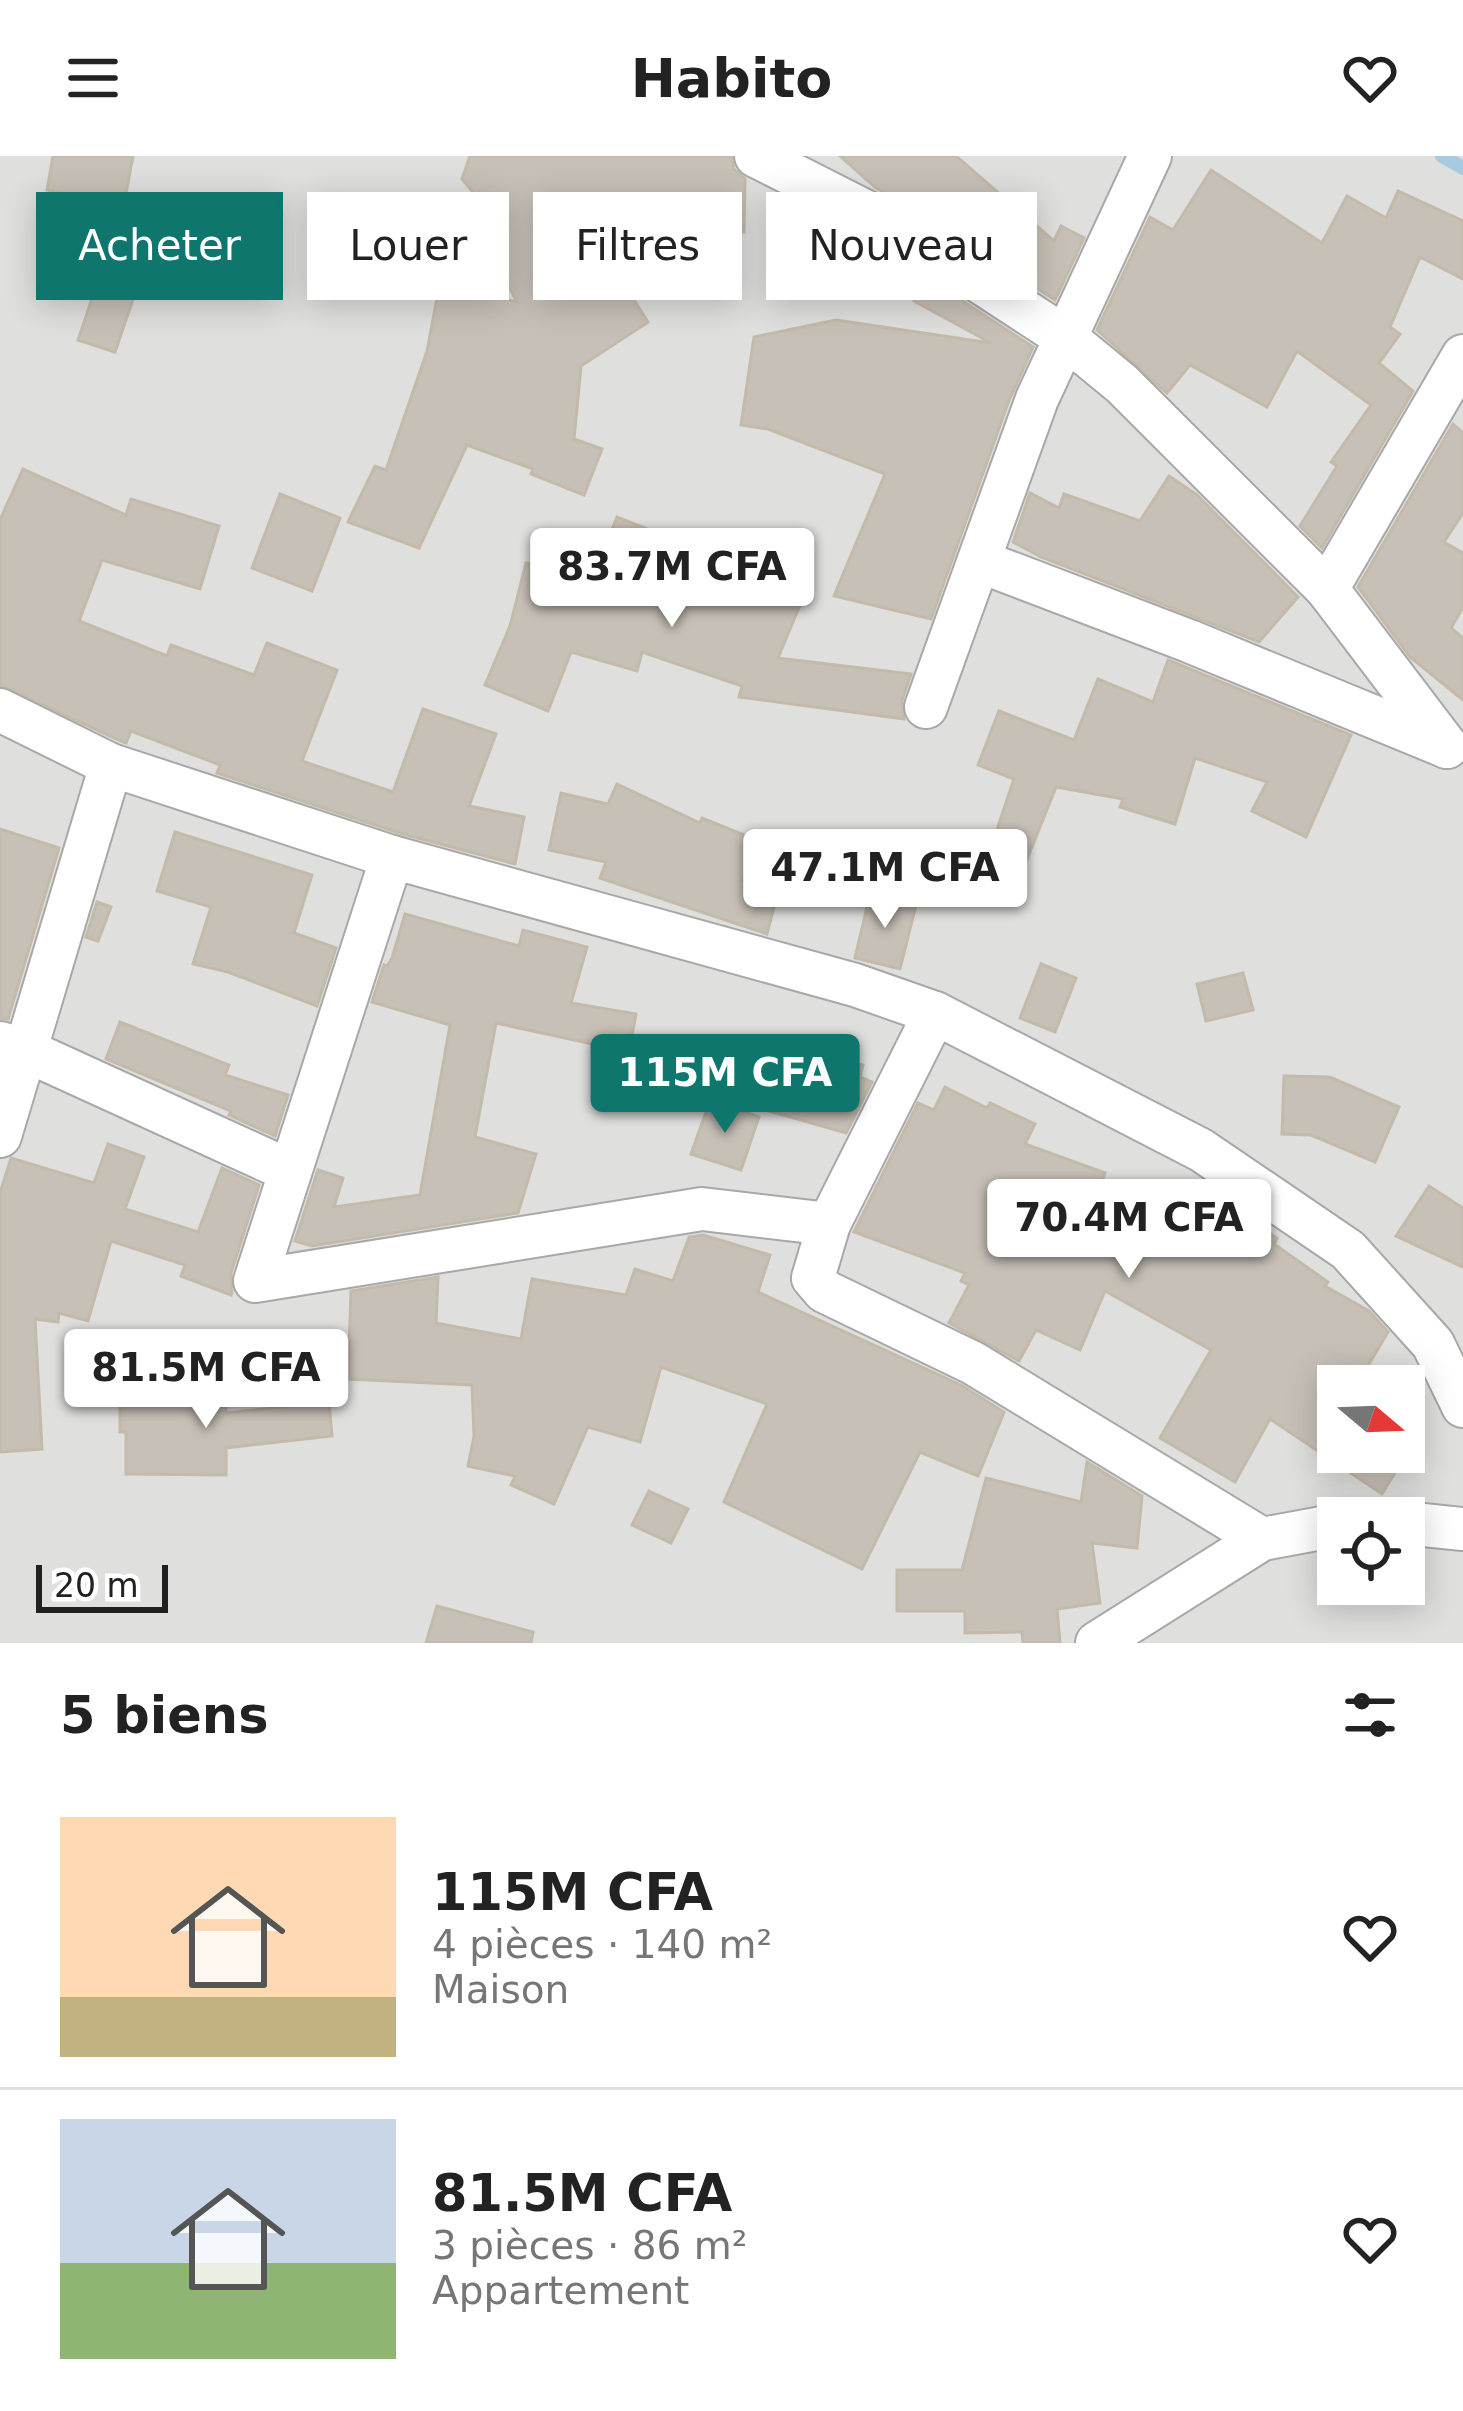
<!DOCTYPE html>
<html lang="fr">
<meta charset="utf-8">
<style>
body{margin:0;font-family:"DejaVu Sans",sans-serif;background:#f2f2f2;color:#222;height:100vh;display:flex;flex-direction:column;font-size:45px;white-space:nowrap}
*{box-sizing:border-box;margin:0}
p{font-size:39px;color:#767676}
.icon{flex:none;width:66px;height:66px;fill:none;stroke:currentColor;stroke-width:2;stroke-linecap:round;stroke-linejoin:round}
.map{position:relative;height:1487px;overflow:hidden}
.sheet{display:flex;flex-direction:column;background:#fff;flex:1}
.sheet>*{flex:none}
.guide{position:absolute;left:36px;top:36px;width:1392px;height:108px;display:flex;gap:24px}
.needle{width:78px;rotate:109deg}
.controls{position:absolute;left:1317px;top:1209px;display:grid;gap:24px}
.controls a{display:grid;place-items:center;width:108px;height:108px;border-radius:0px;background:#fff;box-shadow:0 6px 30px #0003;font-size:60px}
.scale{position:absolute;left:36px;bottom:30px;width:132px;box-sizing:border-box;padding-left:12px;border:6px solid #212121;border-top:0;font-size:33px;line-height:42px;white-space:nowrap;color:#212121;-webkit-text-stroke:9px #fff;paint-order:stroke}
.price{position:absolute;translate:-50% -102px;padding:0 27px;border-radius:12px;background:#fff;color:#222;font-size:39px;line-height:78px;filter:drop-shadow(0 3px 6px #0008)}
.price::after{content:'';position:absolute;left:50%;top:72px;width:36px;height:27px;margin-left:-18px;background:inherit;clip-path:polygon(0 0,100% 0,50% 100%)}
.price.current{background:#0f766e;color:#fff}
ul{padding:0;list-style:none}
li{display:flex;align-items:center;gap:36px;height:300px;padding:0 60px}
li+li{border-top:3px solid #e0e0e0}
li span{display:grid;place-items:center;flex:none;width:336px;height:240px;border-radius:0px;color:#555}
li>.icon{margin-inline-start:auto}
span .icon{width:144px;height:144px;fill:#fffc;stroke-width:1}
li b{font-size:51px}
h2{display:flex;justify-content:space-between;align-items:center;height:144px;padding:0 60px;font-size:51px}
.tag{padding:0 42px;border-radius:0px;background:#fff;box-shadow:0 6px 30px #0003;font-size:42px;line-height:108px}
.tag.current{background:#0f766e;color:#fff}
header{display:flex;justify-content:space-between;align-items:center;height:156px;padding:0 60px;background:#fff;font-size:54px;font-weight:700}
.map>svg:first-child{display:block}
.residential{fill:#dfdfde;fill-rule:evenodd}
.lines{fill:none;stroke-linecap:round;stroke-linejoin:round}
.stream{stroke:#a7cae0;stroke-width:14}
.building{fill:#c7c0b7;stroke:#c4baaa;stroke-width:3}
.street-casing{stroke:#a8a8a8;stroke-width:46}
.street{stroke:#fff;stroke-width:42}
</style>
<header><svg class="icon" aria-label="menu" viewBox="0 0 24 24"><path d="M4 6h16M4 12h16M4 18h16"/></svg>Habito<svg class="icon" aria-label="heart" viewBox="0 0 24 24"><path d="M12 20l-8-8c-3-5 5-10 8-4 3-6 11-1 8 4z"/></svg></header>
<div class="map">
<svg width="1463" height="1487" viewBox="0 0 1463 1487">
<rect width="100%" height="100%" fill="#f2f0e8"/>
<path class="residential" d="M0,0H1463V1487H0ZM1338,1230H1404V1296H1338ZM1338,1362H1404V1428H1338Z"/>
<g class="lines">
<path class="stream" d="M1442,0L1463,12"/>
</g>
<g class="building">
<path d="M53,0H133L124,48L47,34Z"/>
<path d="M470,0H731L734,13L745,23L744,76L714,75L701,116L595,83L648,166L581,210L574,283L602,293L584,339L531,318L533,313L467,289L419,392L348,366L375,310L386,314L427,195L440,127L517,146L471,58L485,51L462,23Z"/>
<path d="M840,0H956L1054,85L1061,70L1084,82L1055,144L910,50L876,32Z"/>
<path d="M1211,14L1322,87L1347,40L1386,62L1398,35L1463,65V123L1420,101L1390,171L1400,178L1379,207L1413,235L1322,392L1300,370L1337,310L1331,306L1371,249L1297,195L1267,251L1190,209L1167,237L1097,174L1150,61L1173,74Z"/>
<path d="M104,107L141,120L115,196L78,184Z"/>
<path d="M929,123L1033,191L1008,247L931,463L834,440L885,318L768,273L741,269L754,181L836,164L991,187L914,145Z"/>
<path d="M1453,268L1463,277V357L1444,386L1463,397V451L1451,472L1463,482V544L1410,501L1358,431Z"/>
<path d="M23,313L126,359L131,343L219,370L200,433L102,404L79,465L167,500L171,489L254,519L267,487L337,514L302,605L393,636L423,553L496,578L469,650L524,661L515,708L399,677L217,617L220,609L131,575L126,587L121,585L0,529V364Z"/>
<path d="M1169,320L1197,339L1298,441L1259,486L1041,401L1013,386L1030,337L1059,352L1064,338L1140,365Z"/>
<path d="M280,338L340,362L312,435L252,412Z"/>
<path d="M617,361L660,378L656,387L727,410L724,419L800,449L778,502L911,518L902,544L904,563L739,541L742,530L642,496L637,515L571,496L548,555L485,529L510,470L526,407L592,423Z"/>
<path d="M1168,504L1351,579L1306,681L1252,655L1267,626L1195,602L1175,668L1120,651L1123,643L1056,631L1026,706L990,694L1014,623L978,609L999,555L1074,584L1098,523L1153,546Z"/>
<path d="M617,628L700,667L702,662L752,682L749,691L755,693L742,724L779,731L767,778L600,722L606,706L549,694L561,637L608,648Z"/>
<path d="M0,673L59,692L8,863L0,862Z"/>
<path d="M175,676L312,719L294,777L336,792L317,850L228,816L193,808L211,751L157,735Z"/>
<path d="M870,738L916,749L900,813L855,802Z"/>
<path d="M97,746L111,751L98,785L86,781Z"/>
<path d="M405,758L519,790L523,774L587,791L571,847L636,858L629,896L496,867L475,981L536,998L518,1057L312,1090L295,1085L318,1014L343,1022L334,1051L420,1039L450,869L372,846L384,809L387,810L392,802Z"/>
<path d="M1041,808L1076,822L1055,876L1020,862Z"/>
<path d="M1243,817L1253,854L1206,865L1197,828Z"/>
<path d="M120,866L229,909L225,919L288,939L275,980L229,959L231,955L106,903Z"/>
<path d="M788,887L863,909L860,921L872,926L846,977L769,955Z"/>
<path d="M1284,920L1330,921L1399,951L1375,1006L1311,979L1282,978Z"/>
<path d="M945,931L987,952L990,947L1035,968L1025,988L1105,1017L1100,1031L1160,1063L1171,1040L1206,1056L1212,1045L1277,1082L1274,1088L1328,1126L1325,1130L1369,1155L1388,1176L1356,1230H1338V1296H1404V1262L1422,1273L1382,1338L1270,1263L1235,1326L1160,1282L1211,1194L1105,1135L1080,1194L1036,1174L1019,1205L949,1167L969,1129L961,1125L965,1117L854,1076L918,947L934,954Z"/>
<path d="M710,945L759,961L741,1014L691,998Z"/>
<path d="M108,988L144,1001L125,1053L198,1076L222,1012L259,1029L231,1117L232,1135L231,1139L181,1120L185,1109L111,1085L88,1165L59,1157L58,1166L35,1163L42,1293L0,1296V1037L11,1002L94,1027Z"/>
<path d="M1429,1030L1463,1052V1111L1396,1080Z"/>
<path d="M703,1079L770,1099L758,1136L961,1229L1004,1256L978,1320L920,1296L862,1413L724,1346L767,1248L661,1211L640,1286L588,1271L554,1348L511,1329L515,1320L468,1310L474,1280L472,1229L348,1223L351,1135L438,1121L436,1167L521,1183L532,1123L626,1139L635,1113L673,1125L689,1081Z"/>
<path d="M120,1239H226V1257L329,1246L332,1280L226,1292V1319L126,1318V1276H120Z"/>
<path d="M1087,1306L1142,1340L1137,1392L1092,1387L1100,1447L1057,1453L1060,1487H1023L1022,1476L965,1477V1455H897V1414H962L986,1322L1081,1346Z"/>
<path d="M649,1335L688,1353L671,1387L632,1369Z"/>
<path d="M437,1450L533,1476L531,1487H426Z"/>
</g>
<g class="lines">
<g class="street-casing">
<g id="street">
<path d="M756,0L896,71L1066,182L1122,228L1327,433L1447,591"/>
<path d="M979,405L1189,485L1447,591"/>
<path d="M1327,433L1463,200"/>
<path d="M926,551L1037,243L1150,0"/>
<path d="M0,554L111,609L392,701L855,829L935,857L1201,994L1348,1094L1433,1188L1463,1250"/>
<path d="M392,701L255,1125L702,1053L829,1068"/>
<path d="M935,857L829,1068L813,1122L824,1135L973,1207L1262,1383"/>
<path d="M0,887L25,894L290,1015"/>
<path d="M0,980L111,609"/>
<path d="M1404,1367L1463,1373"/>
<path d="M1097,1487L1262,1383L1338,1369"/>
</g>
</g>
<use href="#street" class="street"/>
</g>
</svg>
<div class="controls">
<a><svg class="needle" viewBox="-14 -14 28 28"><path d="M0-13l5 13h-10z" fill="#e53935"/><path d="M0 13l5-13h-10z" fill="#767676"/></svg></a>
<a><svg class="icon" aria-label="locate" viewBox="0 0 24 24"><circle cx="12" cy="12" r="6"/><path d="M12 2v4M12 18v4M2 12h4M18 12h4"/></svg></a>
</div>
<div class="scale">20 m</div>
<b class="price" style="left:672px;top:474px">83.7M CFA</b>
<b class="price" style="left:885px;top:775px">47.1M CFA</b>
<b class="price current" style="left:725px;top:980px">115M CFA</b>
<b class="price" style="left:1129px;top:1125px">70.4M CFA</b>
<b class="price" style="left:206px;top:1275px">81.5M CFA</b>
<div class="guide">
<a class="tag current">Acheter</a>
<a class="tag">Louer</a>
<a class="tag">Filtres</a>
<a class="tag">Nouveau</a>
</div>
</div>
<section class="sheet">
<h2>5 biens<svg class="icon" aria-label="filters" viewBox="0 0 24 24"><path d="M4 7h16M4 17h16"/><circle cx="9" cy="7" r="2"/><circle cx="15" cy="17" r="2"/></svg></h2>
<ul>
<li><span style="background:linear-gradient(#ffd9b3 75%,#c2b280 0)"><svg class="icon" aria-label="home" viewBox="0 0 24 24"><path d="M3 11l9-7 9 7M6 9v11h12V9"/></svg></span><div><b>115M CFA</b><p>4 pièces · 140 m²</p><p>Maison</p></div><svg class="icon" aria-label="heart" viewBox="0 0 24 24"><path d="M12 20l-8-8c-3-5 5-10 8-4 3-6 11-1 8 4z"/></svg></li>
<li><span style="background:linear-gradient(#c9d6e8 60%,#8fb573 0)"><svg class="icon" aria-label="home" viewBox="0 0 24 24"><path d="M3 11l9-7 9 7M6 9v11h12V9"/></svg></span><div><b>81.5M CFA</b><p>3 pièces · 86 m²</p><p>Appartement</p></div><svg class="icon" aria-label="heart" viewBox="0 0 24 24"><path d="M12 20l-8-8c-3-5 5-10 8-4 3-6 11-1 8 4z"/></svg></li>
</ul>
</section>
